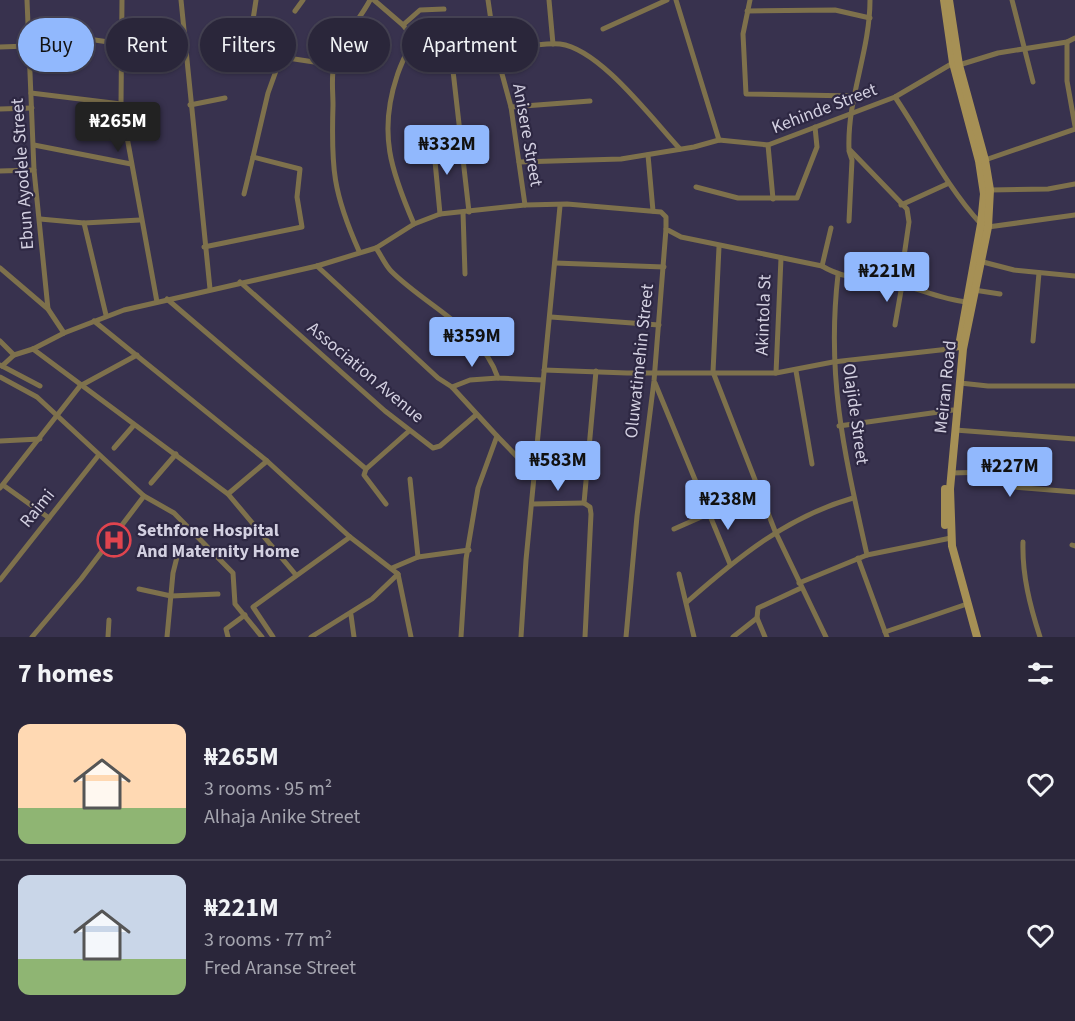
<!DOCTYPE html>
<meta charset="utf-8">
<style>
body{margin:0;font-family:"Source Sans 3",sans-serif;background:#363245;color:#f1f3f6;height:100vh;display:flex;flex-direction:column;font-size:22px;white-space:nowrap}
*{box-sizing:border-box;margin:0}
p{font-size:20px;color:#a5a5af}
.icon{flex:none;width:33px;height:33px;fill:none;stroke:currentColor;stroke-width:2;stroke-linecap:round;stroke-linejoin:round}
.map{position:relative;height:637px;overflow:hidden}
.side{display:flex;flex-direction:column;background:#2a263a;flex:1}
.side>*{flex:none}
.banner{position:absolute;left:18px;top:18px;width:600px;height:54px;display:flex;gap:12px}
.price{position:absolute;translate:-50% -51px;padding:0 14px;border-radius:6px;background:#91b8fd;color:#111;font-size:20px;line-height:39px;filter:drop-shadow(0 2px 3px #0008)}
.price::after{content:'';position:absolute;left:50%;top:36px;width:18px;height:14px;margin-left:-9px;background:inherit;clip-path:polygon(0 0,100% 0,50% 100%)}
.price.on{background:#222;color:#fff}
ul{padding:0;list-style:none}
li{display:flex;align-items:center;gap:18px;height:150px;padding:0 18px}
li+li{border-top:2px solid #464354}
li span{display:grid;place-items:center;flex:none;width:168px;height:120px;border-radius:12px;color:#555}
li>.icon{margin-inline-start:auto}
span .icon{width:72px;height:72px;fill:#fffc;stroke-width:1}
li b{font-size:26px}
h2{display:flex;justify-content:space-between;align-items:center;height:72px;padding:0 18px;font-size:26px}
.tag{padding:0 21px;border-radius:27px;background:#2a263a;box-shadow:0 2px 4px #0004,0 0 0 2px #464354;font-size:21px;line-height:54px}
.tag.on{background:#91b8fd;color:#111}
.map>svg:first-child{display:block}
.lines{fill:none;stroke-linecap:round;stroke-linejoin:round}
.street{stroke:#7e714c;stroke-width:5}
.secondary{stroke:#a69055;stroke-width:8}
.labels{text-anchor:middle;stroke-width:4.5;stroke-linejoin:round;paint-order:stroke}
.street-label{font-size:18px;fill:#d3d0e1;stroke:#2e2843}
.poi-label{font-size:18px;font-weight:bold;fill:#d3d0e1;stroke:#2e2843;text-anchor:start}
</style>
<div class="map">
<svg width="1075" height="637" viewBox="0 0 1075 637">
<rect width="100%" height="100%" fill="#38324e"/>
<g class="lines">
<g class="street">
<path d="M27,0L34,170L48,309"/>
<path d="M122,0L121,104L157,302"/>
<path d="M181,0L210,289"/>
<path d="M374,0L403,25L413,38C408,51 401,63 397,76C378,133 391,171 414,224"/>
<path d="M488,0L495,48L511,107L525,205"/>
<path d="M549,0L553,44"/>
<path d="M676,0L719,140"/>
<path d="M750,0L743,34L746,94L853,96"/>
<path d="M870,0C870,51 847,99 849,149L907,209L909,222L900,284"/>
<path d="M1012,0L1033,82"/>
<path d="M295,11L303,0"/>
<path d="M747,11L835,10L870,18"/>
<path d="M403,25L420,10L444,9"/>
<path d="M603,29L667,0"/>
<path d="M27,30L122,44"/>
<path d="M1067,42V81L1075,126"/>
<path d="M0,47L28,46"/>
<path d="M495,51C516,49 540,42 560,44C600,49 652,119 680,149"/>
<path d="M247,59L256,0"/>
<path d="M959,65L998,53L1067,42L1075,38"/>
<path d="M31,93L121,104"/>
<path d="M895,97C924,140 946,186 981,224"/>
<path d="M190,105L225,98"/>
<path d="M511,107L590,101"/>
<path d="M0,109L32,108"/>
<path d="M433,140L440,214"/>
<path d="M34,145L131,164"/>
<path d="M768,145L773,199"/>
<path d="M648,155L653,211"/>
<path d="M985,160L1075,129"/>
<path d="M519,162L621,159L694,147L719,140L768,145L895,97L953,63"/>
<path d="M0,171L34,170"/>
<path d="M696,187L738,198H797L817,147L815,127"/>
<path d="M990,190L1048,189L1075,184"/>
<path d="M244,194L253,157"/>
<path d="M901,205L947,184"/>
<path d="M463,212L465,274"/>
<path d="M469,212L451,53L457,47L495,48"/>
<path d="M40,219L84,223L140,220"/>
<path d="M849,221L852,160L849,151"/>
<path d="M84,223L106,315"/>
<path d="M988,227L1075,215"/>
<path d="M204,247L302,227L297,197L300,169L253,157L268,93L281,57L334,65"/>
<path d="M719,247L713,372L775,531L826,637"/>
<path d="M376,248C381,255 385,265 391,271C427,307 481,328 498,378L542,380"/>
<path d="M359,251C333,193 331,168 333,105C333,92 331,77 334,64C340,40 359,21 370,0"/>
<path d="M979,261L1014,270L1075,276"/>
<path d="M555,263L664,267"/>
<path d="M317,266L438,378L452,387L497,436L478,488L466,559L461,637"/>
<path d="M822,266L831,228"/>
<path d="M0,268L48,309L64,333"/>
<path d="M838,275C826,378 845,456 867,555"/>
<path d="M240,282L385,411L433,448L440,446L476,415"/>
<path d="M974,290L1000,294"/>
<path d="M167,299L366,469L364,475L386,504"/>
<path d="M551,317L659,325"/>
<path d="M94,321L267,461L350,537L398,574L411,637"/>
<path d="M895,325L902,285"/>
<path d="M0,341L14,355L33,349L64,333L124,310L317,266L376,248L414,224L440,214L525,205L567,204L661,212L666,217V229L681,237L822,266C848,282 875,277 903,285C925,291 944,300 967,302"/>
<path d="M1033,341L1039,273"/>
<path d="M33,349L228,494L296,575"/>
<path d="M0,365L40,386"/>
<path d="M2,366L14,355"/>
<path d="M544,370L627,373H776L833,362L958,348"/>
<path d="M796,371L812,464"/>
<path d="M776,373L781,258"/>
<path d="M0,377L37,397L144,496L174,513L233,573L235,604L262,637"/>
<path d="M655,383L730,564"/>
<path d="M960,383L988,386H1075"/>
<path d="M452,387L470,380L498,378"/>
<path d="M839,426L953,410"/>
<path d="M955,430L1075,439"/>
<path d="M497,436L529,469"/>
<path d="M0,441L40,439"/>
<path d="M114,448L134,425"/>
<path d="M366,469L409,431"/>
<path d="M951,473L990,472L1014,487L1075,492"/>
<path d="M410,479L418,557"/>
<path d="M151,483L176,454"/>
<path d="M3,485L49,518"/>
<path d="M0,488L80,386L137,355"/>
<path d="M228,494L267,461"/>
<path d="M532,504L584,503"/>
<path d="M674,529L708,514"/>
<path d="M1023,542C1022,575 1030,606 1040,637"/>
<path d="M1072,545L1075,546"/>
<path d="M858,558L887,637"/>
<path d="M392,568L418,557L469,550"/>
<path d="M679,574L694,637"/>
<path d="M0,580L98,456"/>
<path d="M799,583L867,555L951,538"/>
<path d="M139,589L171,596L218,594"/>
<path d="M687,602C738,557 787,517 853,498"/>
<path d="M351,615L354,637"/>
<path d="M885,632L964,605"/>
<path d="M32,637L81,579L144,496"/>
<path d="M108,637L109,620"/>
<path d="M167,637L173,573L179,549"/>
<path d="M228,637L226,629L245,615"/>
<path d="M273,637L253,607L350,537"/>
<path d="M311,637L372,599L398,574"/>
<path d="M521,637L526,560L560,206"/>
<path d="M585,637L591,514L590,507L584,503L596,371"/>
<path d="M626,637L637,516L654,381L666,229"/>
<path d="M733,637L757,618"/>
<path d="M765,637L757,618L758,608L801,588"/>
</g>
<g class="secondary">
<path d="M944,0L953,63L979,161L984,194L981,224L959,346"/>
<path d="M949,0L959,65L985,160L990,190L988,227L963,349L950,489L952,546L977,637"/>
<path d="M945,489V525"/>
</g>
</g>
<defs>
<g id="hospital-ring" transform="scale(1.725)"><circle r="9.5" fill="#2e2843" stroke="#e0444e" stroke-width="1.5"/><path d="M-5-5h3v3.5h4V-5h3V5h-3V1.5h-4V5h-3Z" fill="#e0444e"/></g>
</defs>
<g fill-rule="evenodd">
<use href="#hospital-ring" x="114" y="540"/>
</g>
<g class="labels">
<g class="street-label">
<text transform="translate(824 108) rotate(-21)" y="6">Kehinde Street</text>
<text transform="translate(528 135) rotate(80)" y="6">Anisere Street</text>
<text transform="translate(22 174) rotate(-94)" y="6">Ebun Ayodele Street</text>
<text transform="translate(763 315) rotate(-88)" y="6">Akintola St</text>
<text transform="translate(639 361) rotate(-84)" y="6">Oluwatimehin Street</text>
<text transform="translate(366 372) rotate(40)" y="6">Association Avenue</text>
<text transform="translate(945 387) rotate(-84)" y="6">Meiran Road</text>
<text transform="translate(856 414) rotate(82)" y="6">Olajide Street</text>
<text transform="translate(37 508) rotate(-51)" y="6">Raimi</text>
</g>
<g class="poi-label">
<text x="137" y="536">Sethfone Hospital<tspan x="137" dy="21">And Maternity Home</tspan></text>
</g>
</g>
</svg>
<b class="price on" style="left:118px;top:153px">₦265M</b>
<b class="price" style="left:447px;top:176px">₦332M</b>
<b class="price" style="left:887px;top:303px">₦221M</b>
<b class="price" style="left:472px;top:368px">₦359M</b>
<b class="price" style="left:558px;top:492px">₦583M</b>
<b class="price" style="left:1010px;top:498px">₦227M</b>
<b class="price" style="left:728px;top:531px">₦238M</b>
<div class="banner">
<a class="tag on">Buy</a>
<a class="tag">Rent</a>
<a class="tag">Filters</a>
<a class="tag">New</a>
<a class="tag">Apartment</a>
</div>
</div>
<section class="side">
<h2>7 homes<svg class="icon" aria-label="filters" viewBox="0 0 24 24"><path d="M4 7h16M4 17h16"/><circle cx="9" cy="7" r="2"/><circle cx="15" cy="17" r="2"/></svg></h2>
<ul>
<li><span style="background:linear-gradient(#ffd9b3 70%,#8fb573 0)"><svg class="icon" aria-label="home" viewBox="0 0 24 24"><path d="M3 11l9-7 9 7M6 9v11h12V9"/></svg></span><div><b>₦265M</b><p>3 rooms · 95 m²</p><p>Alhaja Anike Street</p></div><svg class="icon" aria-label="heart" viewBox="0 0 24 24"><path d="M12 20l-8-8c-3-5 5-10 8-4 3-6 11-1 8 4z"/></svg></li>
<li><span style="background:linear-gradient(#c9d6e8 70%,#8fb573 0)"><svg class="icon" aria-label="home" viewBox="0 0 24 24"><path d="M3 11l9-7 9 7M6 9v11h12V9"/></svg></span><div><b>₦221M</b><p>3 rooms · 77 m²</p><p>Fred Aranse Street</p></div><svg class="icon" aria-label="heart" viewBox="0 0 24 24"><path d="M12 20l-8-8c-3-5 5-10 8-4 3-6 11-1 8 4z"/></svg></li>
</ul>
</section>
